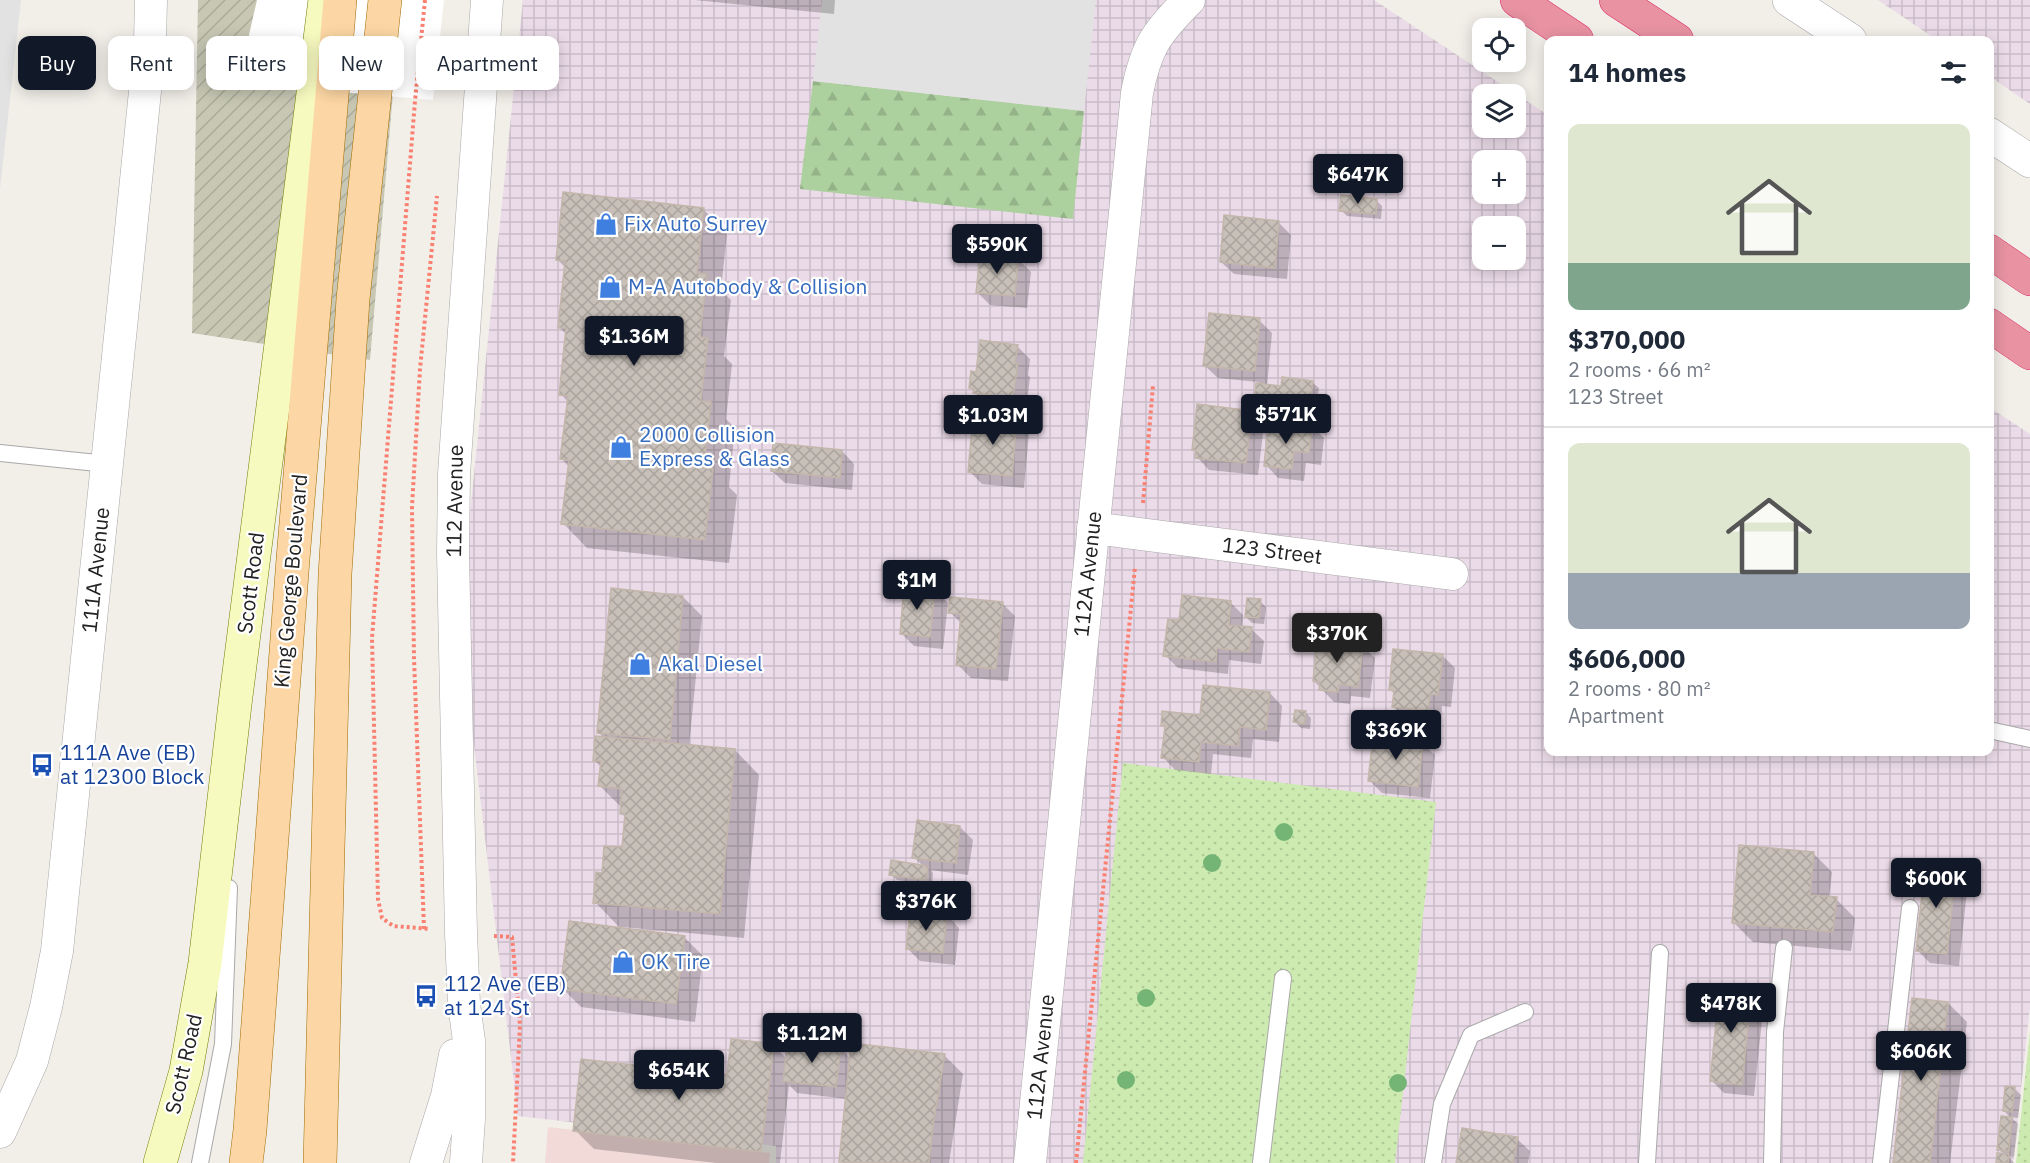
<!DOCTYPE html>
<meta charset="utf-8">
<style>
body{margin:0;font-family:"IBM Plex Sans",sans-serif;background:#f6f6f7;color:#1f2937;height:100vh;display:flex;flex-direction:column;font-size:22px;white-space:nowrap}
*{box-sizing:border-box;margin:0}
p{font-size:20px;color:#747a83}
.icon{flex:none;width:33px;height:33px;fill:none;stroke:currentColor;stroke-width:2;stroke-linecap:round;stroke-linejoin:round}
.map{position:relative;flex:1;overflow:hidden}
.drawer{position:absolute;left:1544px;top:36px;width:450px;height:720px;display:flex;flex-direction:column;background:#fff;border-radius:12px;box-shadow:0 3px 15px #0003}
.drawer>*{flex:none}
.guide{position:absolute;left:18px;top:36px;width:570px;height:54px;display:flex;gap:12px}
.tools{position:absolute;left:1472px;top:18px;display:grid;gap:12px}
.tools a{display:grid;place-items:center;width:54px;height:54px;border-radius:12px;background:#fff;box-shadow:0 3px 15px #0003;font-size:30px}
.price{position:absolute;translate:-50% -51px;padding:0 14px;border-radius:6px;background:#111827;color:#fff;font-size:20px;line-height:39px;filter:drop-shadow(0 2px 3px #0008)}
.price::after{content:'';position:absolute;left:50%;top:36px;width:18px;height:14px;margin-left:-9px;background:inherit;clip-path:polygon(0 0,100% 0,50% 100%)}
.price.active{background:#222;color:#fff}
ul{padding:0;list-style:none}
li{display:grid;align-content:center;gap:12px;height:318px;padding:0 24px}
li+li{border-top:2px solid #e0e1e3}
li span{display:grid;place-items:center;height:186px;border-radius:12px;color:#555}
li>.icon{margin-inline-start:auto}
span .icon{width:108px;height:108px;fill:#fffc;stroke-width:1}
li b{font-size:26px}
h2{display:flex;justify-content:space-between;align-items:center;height:72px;padding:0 24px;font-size:26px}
.pill{padding:0 21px;border-radius:12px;background:#fff;box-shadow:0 3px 15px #0003;font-size:21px;line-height:54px}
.pill.active{background:#111827;color:#fff}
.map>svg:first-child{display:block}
.commercial{fill:#f2dad9}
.industrial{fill:url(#industrial-grid);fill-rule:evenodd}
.construction{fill:url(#construction-furrows)}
.grass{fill:url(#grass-dots)}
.forest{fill:url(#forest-firs)}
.parking{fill:#e2e2e2}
.pier{fill:#fff}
.shadow{fill:#0003}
.building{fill:url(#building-cross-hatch);stroke:#c4b6ab;stroke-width:1.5}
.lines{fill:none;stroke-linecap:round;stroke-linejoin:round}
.service-casing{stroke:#a9a9a9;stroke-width:18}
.minor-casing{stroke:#a9a9a9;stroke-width:33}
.tertiary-casing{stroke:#a9a9a9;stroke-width:34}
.secondary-casing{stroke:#707d05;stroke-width:34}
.primary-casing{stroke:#a06b00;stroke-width:34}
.motorway-casing{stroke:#dc2a67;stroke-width:34}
.path{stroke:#fa8072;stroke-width:4;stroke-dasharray:3 3;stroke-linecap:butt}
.service{stroke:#fff;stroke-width:16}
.minor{stroke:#fff;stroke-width:32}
.tertiary{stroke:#fff;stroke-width:33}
.secondary{stroke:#f7fabf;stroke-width:33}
.primary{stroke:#fcd6a4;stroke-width:33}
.motorway{stroke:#e892a2;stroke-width:33}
.tree{fill:#74b475}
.labels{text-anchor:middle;stroke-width:4.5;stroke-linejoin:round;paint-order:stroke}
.shop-label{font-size:21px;fill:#366cbe;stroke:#fff;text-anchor:start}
.street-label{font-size:21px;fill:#222;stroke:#fff}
.transit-label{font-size:21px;fill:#164399;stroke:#fff;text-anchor:start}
</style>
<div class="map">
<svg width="2030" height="1163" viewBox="0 0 2030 1163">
<defs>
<pattern id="industrial-grid" width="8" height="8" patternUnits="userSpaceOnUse" patternTransform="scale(1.5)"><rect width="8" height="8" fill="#ebdbe8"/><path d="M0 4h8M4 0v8" fill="none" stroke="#c9bcc7"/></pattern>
<pattern id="construction-furrows" width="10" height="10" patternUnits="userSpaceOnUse" patternTransform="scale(1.5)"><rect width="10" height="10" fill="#c7c7b4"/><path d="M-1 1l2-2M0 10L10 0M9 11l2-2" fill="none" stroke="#abab9a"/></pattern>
<pattern id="grass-dots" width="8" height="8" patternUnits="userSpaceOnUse" patternTransform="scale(1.5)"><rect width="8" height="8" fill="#cdebb0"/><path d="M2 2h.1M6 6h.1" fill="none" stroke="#b0c997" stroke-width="1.8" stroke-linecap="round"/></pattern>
<pattern id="forest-firs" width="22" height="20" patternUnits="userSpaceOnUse" patternTransform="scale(1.5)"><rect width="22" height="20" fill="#add19e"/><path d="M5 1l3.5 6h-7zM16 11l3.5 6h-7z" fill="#95b388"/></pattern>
<pattern id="building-cross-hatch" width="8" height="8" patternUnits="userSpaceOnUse" patternTransform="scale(1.5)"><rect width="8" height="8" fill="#c7bfb8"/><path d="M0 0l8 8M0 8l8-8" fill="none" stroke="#aba49e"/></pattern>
</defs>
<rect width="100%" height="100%" fill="#f2efe9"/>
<path class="commercial" d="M548,1127L770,1153L769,1163H545Z"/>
<g class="industrial">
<path d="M523,0H1374L1548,115V752H1989V407L2030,434V1006L2013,1163H776V1146L518,1116L459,620ZM1482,94H1515V128H1482ZM1482,160H1515V194H1482ZM1482,226H1515V260H1482Z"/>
<path d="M1878,0H2030V104L1989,76V40H1937Z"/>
</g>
<path class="construction" d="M198,0H401L370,360L192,333Z"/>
<g class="grass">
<path d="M1123,763L1436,802L1395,1163H1083Z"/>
<path d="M2030,1031V1163H2016Z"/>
</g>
<path class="forest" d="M813,81L1084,111L1073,219L800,189Z"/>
<g class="parking">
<path d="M0,0H21L0,189Z"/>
<path d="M822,0H1096L1084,111L813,81Z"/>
</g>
<path class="pier" d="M257,0H444L433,100L238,83Z"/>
<g class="shadow">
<path d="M695,0H835L834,14Z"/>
<path d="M1376,200L1382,206L1381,219L1347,216L1341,210Z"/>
<path d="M703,209L727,233L721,290L731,300L724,356L732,364L726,419L735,428L729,487L737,495L729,563L587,548L563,523L569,467L562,459L568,402L561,394L567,335L559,327L566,268L557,259Z"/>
<path d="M1278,222L1291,235L1287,279L1234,274L1221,262Z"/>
<path d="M1018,259L1031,272L1027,308L990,305L977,292Z"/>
<path d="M1259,320L1272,333L1267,386L1282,387L1312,382L1319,388L1316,407L1262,402L1256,395L1258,382L1218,378L1205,366Z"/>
<path d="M1017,346L1030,359L1028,375L1030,377L1026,410L987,405L971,388L977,374Z"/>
<path d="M1251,412L1264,425L1258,475L1209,470L1197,457V453L1194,449Z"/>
<path d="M1016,420L1029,433L1024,488L982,484L970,472Z"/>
<path d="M1311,425L1324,438L1321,465L1306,463L1304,481L1278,478L1266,465L1298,430Z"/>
<path d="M842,451L854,464L852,490L785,483L772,471Z"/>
<path d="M935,590L948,603L943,649L914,646L901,633Z"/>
<path d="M683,597L702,616L689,746L735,750L759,775L744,938L622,927L621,929L595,902L603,874L623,849L626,818L621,813L622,808L600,786L601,767L594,760L604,738L599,733Z"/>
<path d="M1260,601L1266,607L1264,624L1252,623L1246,617Z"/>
<path d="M1230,602L1243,615L1242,628L1251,629L1264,641L1261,664L1229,660L1228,674L1178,668L1165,655L1180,621Z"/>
<path d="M1002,603L1015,616L1008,681L971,678L958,665L962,624L950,612Z"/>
<path d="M1362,645L1375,658L1370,698L1351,696L1350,704L1334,702L1314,681Z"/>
<path d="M1443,656L1455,668L1451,707L1442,706L1441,723L1406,719L1393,707L1395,694L1391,690Z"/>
<path d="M1270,693L1282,706L1279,742L1253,739L1251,758L1213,754L1211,774L1175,770L1163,757L1166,729L1162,725L1201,717Z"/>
<path d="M1305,712L1311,718L1310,729L1301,728L1295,722Z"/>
<path d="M1422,743L1435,755L1430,798L1382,793L1370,781Z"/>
<path d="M960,827L973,840L968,875L931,870L933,873L932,885L897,880L891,874L923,866L914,857Z"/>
<path d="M1813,853L1832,872L1829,898L1836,899L1855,918L1851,951L1753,942L1734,923Z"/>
<path d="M1956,869L1968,881L1959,966L1930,963L1917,950Z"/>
<path d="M947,915L959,928L955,965L920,961L908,949Z"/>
<path d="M684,937L703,956L695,1022L581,1007L562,988Z"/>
<path d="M1751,989L1764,1001L1754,1096L1724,1093L1712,1081Z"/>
<path d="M1948,1003L1967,1022L1950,1163H1894Z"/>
<path d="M773,1045L787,1059L840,1048L851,1059L944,1055L963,1074L949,1163H843L841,1161L847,1099L797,1093L789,1085L780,1163H716L594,1149L575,1130L728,1077Z"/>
<path d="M2015,1089L2021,1095L2018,1118L2010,1117L2004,1111Z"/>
<path d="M2012,1118L2018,1124L2014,1157L2008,1156L2014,1163H1998L2005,1155L1999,1150Z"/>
<path d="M1517,1139L1530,1151L1528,1163H1458Z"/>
</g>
<g class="building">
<path d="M563,192L704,208L697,273L707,274L700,337L708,338L701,401L711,402L704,468L713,469L705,540L561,524L569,460L560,459L568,396L559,395L566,328H558L565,261L556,260Z"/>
<path d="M1341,195L1377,199L1376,214L1339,211Z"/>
<path d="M1224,215L1279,221L1275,268L1220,262Z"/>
<path d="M980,254L1018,258L1015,296L976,293Z"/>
<path d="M1209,313L1260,318L1255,371L1203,366Z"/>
<path d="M980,340L1018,345L1015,363H1018L1013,398L973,393L974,389L969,388L971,371L976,372Z"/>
<path d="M1282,377L1313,381L1310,402L1255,396L1256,383L1281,386Z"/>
<path d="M1197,404L1252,411L1246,463L1195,458L1196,450H1192Z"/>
<path d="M973,415L1017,419L1012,476L968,472Z"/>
<path d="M1297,422L1312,424L1309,453L1294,451L1292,469L1264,466L1268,426L1296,429Z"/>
<path d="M773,443L842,450L840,478L771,471Z"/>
<path d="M904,586L935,589L930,637L900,634Z"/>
<path d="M611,588L683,596L670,740L597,733Z"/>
<path d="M1182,595L1231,601L1229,625L1252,627L1249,652L1217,648L1216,662L1163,656L1168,619L1179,620Z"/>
<path d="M950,597L1003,602L996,669L956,665L961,614L948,613Z"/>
<path d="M1247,598L1261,599L1259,618L1245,617Z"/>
<path d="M1317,639L1363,644L1358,687L1339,684L1338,692L1319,690L1320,682L1313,681Z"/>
<path d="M1393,649L1443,654L1438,695L1430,694L1428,711L1392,707L1394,691L1389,690Z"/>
<path d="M1203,685L1270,692L1266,730L1240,727L1238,746L1201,742L1199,762L1161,758L1165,726H1161L1162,711L1200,715Z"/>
<path d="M1295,710L1306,711L1304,724L1293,722Z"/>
<path d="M595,736L735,749L720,914L593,903L596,872L602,873L604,846L622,847L625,814H620L622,789L598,786L601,761H593Z"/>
<path d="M1373,736L1423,741L1418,787L1368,781Z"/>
<path d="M917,820L960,826L956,863L912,858Z"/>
<path d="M1739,845L1814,852L1810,895L1837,897L1833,932L1732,923Z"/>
<path d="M891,860L928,866L926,880L889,875Z"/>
<path d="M1925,864L1956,867L1947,954L1916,951Z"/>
<path d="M910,910L947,914L943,953L906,949Z"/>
<path d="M569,921L685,936L676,1004L560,989Z"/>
<path d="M1720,984L1752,987L1742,1085L1710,1081Z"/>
<path d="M1912,998L1948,1002L1930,1163H1893Z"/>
<path d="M731,1039L774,1044L761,1152L573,1131L581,1059L727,1075Z"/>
<path d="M788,1040L841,1047L836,1087L783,1081Z"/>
<path d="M851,1043L945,1054L934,1119L929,1163L839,1162Z"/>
<path d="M2005,1086L2015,1087L2012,1112L2003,1111Z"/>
<path d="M2001,1116L2012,1117L2009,1151L1997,1150Z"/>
<path d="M1462,1128L1518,1137L1513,1163H1456Z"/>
<path d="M1997,1153L2009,1154L2008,1163H1996Z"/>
</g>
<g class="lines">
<g class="service-casing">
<g id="service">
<path d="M0,453L107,464"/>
<path d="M1989,730L2030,739"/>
<path d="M200,1163L223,1044L229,888"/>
<path d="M1261,1163L1283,978"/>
<path d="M1433,1163L1442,1104L1471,1035L1525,1012"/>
<path d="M1647,1163L1660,953"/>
<path d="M1772,1163L1775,1032L1784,948"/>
<path d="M1881,1163L1910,908"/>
</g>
</g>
<g class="minor-casing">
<g id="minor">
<path d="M1093,528L1452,574"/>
<path d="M0,1132L32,1061L46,1007L57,951L128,259L150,42L151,0"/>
<path d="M426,1163L447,1096L455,1055"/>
<path d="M466,1163L469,1119V1041L464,1004L461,933L453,553L454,474L487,0"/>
<path d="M1030,1163L1137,93C1146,47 1156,33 1189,0"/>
</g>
</g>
<g class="tertiary-casing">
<g id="tertiary">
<path d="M1789,0L1850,40"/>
<path d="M1989,134L2030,161"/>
</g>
</g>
<g class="secondary-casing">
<path id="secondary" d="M160,1163L186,1071L205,963L235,704L325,0"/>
</g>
<g class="primary-casing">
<g id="primary">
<path d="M246,1163L250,1130L293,559L340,0"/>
<path d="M320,1163L335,574L353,299L385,0"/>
</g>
</g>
<g class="motorway-casing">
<g id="motorway">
<path d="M1517,0L1577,40"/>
<path d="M1616,0L1677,40"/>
<path d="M1989,251L2030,279"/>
<path d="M1989,325L2030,353"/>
</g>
</g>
<g class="path">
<path d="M425,0L415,101L372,638L378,899L382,918L393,926L430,929"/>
<path d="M1143,503L1153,386"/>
<path d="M424,929L414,658L412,507L420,369L437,196"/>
<path d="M494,936L512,937L520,1025L513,1163"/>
<path d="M1076,1163L1135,567"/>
</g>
<use href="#service" class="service"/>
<use href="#minor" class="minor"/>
<use href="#tertiary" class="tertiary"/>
<use href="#secondary" class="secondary"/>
<use href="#primary" class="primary"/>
<use href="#motorway" class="motorway"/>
</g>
<g class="tree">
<circle cx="1284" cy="832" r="9"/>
<circle cx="1212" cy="863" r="9"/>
<circle cx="1146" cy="998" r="9"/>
<circle cx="1126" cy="1080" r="9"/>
<circle cx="1398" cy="1083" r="9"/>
</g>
<defs>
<g id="shop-bare" transform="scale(1.8)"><path d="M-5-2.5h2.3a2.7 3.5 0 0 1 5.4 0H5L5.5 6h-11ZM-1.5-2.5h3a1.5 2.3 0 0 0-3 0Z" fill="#3f7fe0" stroke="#fff" stroke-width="2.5" paint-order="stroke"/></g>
<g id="bus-bare" transform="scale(1.8)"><path d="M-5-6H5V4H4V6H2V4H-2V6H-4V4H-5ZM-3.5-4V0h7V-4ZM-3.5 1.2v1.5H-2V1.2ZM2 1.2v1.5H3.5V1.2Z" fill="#1a4fb4" stroke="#fff" stroke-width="2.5" paint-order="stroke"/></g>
</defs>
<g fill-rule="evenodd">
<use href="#shop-bare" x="606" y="224"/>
<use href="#shop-bare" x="610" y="287"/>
<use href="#shop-bare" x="621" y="447"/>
<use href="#shop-bare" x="640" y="664"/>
<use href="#bus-bare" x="42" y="765"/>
<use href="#shop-bare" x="623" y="962"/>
<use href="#bus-bare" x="426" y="996"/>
</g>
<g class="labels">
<g class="shop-label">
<text x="624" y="231">Fix Auto Surrey</text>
<text x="628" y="294">M-A Autobody &amp; Collision</text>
<text x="639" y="442">2000 Collision<tspan x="639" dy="24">Express &amp; Glass</tspan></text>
<text x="658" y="671">Akal Diesel</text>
<text x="641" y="969">OK Tire</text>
</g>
<g class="street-label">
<text transform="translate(455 501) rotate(-89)" y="7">112 Avenue</text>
<text transform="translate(1272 551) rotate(7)" y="7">123 Street</text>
<text transform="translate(96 570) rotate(-84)" y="7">111A Avenue</text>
<text transform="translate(1088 574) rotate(-84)" y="7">112A Avenue</text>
<text transform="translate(291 581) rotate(-85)" y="7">King George Boulevard</text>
<text transform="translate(251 583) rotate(-83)" y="7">Scott Road</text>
<text transform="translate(1041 1057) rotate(-84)" y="7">112A Avenue</text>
<text transform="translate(184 1064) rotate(-77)" y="7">Scott Road</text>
</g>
<g class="transit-label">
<text x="60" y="760">111A Ave (EB)<tspan x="60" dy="24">at 12300 Block</tspan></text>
<text x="444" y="991">112 Ave (EB)<tspan x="444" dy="24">at 124 St</tspan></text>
</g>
</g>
</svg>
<div class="tools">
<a><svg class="icon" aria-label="locate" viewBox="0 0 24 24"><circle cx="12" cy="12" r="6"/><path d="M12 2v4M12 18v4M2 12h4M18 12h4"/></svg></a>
<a><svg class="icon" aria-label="layers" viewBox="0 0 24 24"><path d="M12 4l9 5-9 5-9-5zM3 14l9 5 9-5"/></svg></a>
<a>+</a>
<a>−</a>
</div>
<b class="price" style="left:1358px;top:205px">$647K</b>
<b class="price" style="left:997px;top:275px">$590K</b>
<b class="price" style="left:634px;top:367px">$1.36M</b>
<b class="price" style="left:1286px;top:445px">$571K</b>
<b class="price" style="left:993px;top:446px">$1.03M</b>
<b class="price" style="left:917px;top:611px">$1M</b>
<b class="price active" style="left:1337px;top:664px">$370K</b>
<b class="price" style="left:1396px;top:761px">$369K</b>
<b class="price" style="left:1936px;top:909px">$600K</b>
<b class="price" style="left:926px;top:932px">$376K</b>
<b class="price" style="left:1731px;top:1034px">$478K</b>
<b class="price" style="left:812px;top:1064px">$1.12M</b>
<b class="price" style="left:1921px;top:1082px">$606K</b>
<b class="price" style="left:679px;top:1101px">$654K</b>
<div class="guide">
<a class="pill active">Buy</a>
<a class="pill">Rent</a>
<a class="pill">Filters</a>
<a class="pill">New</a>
<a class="pill">Apartment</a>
</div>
<section class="drawer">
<h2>14 homes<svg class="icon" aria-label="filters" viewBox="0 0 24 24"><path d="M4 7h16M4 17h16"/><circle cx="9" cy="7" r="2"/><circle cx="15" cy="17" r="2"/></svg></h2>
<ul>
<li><span style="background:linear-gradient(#dfe7d0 75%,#7fa58c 0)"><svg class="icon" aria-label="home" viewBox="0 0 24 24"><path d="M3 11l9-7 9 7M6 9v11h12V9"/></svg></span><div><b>$370,000</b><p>2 rooms · 66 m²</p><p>123 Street</p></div></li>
<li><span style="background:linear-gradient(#dfe7d0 70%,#9aa5b1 0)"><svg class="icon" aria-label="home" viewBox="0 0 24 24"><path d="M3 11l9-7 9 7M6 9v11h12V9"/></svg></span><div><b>$606,000</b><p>2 rooms · 80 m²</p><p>Apartment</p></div></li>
</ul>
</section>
</div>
